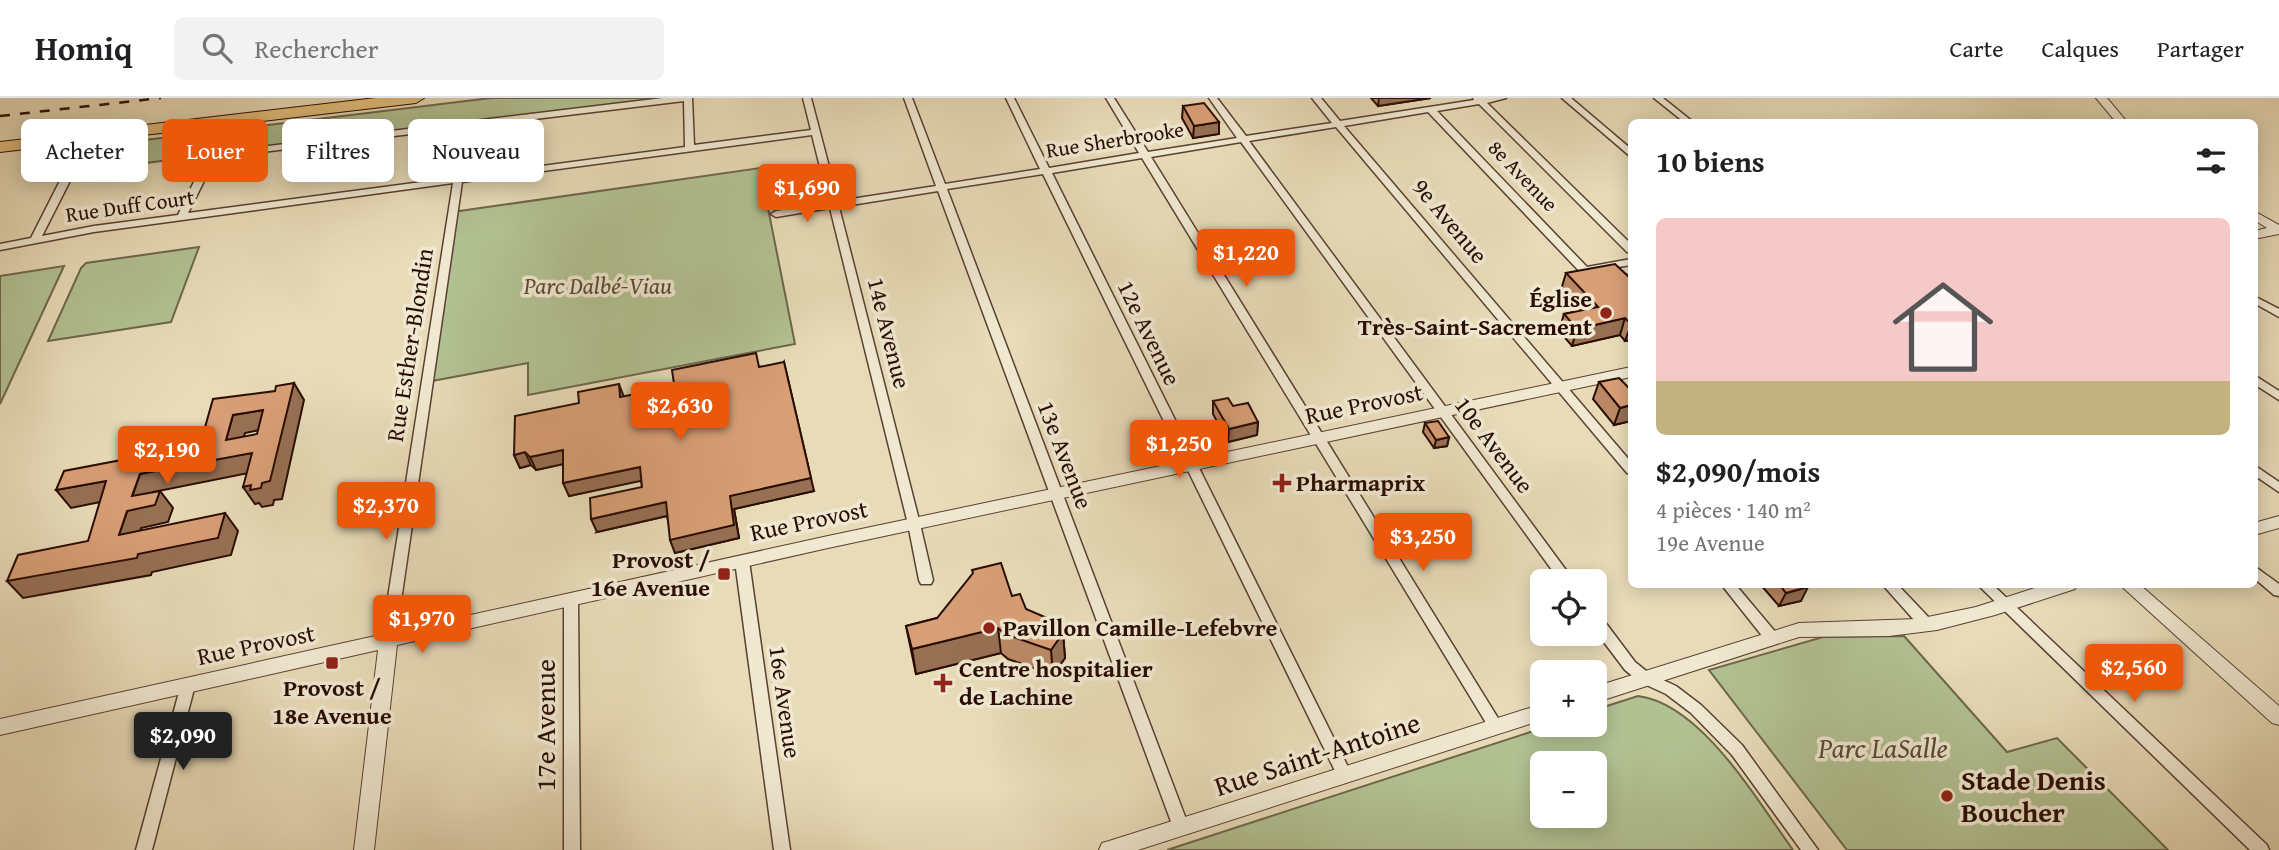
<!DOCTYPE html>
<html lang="fr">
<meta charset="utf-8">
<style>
body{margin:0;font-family:"Gentium Book Plus",serif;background:#f2f2f2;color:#202124;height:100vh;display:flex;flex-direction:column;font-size:26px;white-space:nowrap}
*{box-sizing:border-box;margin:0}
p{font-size:23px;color:#757577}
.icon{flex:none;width:38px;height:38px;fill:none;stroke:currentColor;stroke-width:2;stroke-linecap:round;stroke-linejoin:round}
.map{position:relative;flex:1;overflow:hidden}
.details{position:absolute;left:1628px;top:21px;width:630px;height:469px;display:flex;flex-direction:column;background:#fff;border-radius:10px;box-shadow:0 4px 18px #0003}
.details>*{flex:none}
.banner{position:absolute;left:21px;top:21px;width:665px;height:63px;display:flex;gap:14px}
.buttons{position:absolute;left:1530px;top:471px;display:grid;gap:14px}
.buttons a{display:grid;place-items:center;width:77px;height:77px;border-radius:10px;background:#fff;box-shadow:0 4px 18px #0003;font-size:35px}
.price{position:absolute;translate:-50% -60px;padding:0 16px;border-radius:7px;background:#ea580c;color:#fff;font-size:23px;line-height:46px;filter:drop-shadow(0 2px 4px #0008)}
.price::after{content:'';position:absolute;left:50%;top:42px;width:21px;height:16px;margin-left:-10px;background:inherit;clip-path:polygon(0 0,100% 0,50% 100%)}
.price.on{background:#222;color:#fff}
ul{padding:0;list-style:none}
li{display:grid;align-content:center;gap:14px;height:371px;padding:0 28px}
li+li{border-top:2px solid #e0e0e0}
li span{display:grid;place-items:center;height:217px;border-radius:10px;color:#555}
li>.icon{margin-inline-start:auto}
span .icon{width:126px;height:126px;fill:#fffc;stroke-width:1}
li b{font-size:30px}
h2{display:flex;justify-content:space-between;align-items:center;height:84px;padding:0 28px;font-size:30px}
.tag{padding:0 24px;border-radius:10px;background:#fff;box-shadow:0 4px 18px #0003;font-size:24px;line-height:63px}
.tag.on{background:#ea580c;color:#fff}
header{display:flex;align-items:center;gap:42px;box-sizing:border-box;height:98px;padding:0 35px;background:#fff;border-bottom:2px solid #e0e0e0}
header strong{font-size:33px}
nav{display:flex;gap:38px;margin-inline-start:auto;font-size:24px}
.search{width:490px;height:63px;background:#f2f2f2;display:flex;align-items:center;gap:18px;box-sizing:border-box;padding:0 24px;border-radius:10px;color:#757577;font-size:26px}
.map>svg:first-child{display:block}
.green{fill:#b2c192;stroke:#6e674b;stroke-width:2;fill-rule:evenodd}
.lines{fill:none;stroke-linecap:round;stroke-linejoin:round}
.minor-casing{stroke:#594031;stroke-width:3}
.tertiary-casing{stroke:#594031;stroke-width:2}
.motorway-casing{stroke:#290d04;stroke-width:2}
.minor{fill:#f0e8d1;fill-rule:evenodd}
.tertiary{fill:#f0e8d1;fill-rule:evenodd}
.motorway{fill:#e4be7c;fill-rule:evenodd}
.rail{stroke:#290d04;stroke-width:2.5;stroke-dasharray:10 10;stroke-linecap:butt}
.wall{fill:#ba8865;stroke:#290d04;stroke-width:2}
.shaded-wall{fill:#976f53;stroke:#290d04;stroke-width:2}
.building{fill:#d89e76;stroke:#290d04;stroke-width:2;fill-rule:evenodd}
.poi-dot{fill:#8f2418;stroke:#f0e8d1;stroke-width:2.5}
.labels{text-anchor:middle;stroke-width:7;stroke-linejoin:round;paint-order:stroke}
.far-street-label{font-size:21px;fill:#290d04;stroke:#f0e8d1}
.street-label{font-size:24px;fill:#290d04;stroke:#f0e8d1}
.park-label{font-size:24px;font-style:italic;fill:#594c36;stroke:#f0e8d1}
.poi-label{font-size:24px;font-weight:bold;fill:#290d04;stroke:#f0e8d1;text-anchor:start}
.near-street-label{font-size:28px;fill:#290d04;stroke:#f0e8d1}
.near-park-label{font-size:28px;font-style:italic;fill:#594c36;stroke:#f0e8d1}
.near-poi-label{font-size:28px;font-weight:bold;fill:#290d04;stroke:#f0e8d1;text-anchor:start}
</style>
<header>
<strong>Homiq</strong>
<div class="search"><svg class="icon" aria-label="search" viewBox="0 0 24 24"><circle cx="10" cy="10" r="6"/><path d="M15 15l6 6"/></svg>Rechercher</div>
<nav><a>Carte</a><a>Calques</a><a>Partager</a></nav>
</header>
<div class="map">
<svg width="2279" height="752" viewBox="0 0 2279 752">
<rect width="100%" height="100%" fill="#e8dbb8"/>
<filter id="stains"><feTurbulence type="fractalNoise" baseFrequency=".00286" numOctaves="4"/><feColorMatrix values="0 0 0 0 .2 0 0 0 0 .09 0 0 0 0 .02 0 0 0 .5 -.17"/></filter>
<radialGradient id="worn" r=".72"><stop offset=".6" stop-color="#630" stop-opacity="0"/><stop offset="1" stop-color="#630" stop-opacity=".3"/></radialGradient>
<g class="green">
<path d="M491,0H669L121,68L122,64L89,69L94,59L93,51L103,47Z"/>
<path d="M760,70L795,246L528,297V265L427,284L453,114Z"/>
<path d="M199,149L171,224L48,243L81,170L86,165Z"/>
<path d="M64,168L0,306V178Z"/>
<path d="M1904,538L2007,654L2057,640L2168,752H1847L1709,572L1823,539Z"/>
<path d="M1638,598C1702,606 1758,704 1793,752H1167L1552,627L1594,626V612ZM1542,665H1594V718H1542Z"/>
</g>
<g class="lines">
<g class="minor-casing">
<g id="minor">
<path d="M663,0H692L694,47L811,32L803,0H811L838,103L936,88L904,0H912L945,86L1040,71L1006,0H1014L1049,70L1139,55L1106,0H1114L1148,54L1237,40L1209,0H1217L1246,38L1332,25L1312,0H1321L1340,23L1474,2L1473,0H1506L1487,5L1631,146V155L1627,154L1479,6L1437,13L1587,169L1631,161V167L1581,175L1428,14L1344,28L1631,364V376L1627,375L1336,29L1249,43L1574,483H1560L1241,44L1151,59L1501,625L1503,629L1501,633L1496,635L1491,633L1142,60L1052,75L1349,671L1352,676L1349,681L1344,683L1339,681L1043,76L947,91L1189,729L1187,734L1181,736L1175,734L1173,729L938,93L839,109L920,426L933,482L931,486H921L919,482L908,426L830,110L776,119L771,116L776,113L829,105L812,37L462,84L395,544L393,548L388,549L383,548L381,544L453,85L94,134L0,152V146L31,140L69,65L74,62L79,65L42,138L94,128L178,117L204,63L219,54ZM684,3L685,49L188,115L213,65L221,59Z"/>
<path d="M1562,0H1571L1631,51V59Z"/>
<path d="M1654,0H1663L1693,24H1684Z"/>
<path d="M2254,198L2279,211V219L2254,205Z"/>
<path d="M2254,277L2279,293V302L2254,286Z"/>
<path d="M2254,367L2279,384V394L2254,377Z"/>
<path d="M742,458L747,460L749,463L790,752H774L735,463L737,460Z"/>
<path d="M2254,468L2279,486V498L2274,497L2254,480Z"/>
<path d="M1721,486H1735L1777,536L1779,540L1777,544L1772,545L1767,544Z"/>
<path d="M1882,486H1897L1932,523L1934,527L1932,531L1927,532L1922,531Z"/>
<path d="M1977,486H1992L2267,747L2269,752H2250Z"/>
<path d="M571,497L576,498L578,502L580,752H564V502L566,498Z"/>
<path d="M1594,515L1599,516L1635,564L1650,576L1676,588L1701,607L1742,647L1818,752H1801L1732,657L1691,615L1666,596L1640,584L1625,572L1594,531Z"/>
<path d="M188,581L193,583L195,587L152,752H136L181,587L183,583Z"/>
</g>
</g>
<g class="tertiary-casing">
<g id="tertiary">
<path d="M2096,0H2107L2127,24H2116Z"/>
<path d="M2254,113L2279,127V136L2254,141V133L2267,130L2254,122Z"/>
<path d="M1631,269V279L828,450L397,547L374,752H354L378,552L0,637V621L828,438Z"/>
<path d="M2279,418V430L2254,437V425Z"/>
<path d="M2047,486H2077L2075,491L1995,517L1937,532L1889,538L1799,539L1594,605V589L1799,525L1918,521L1976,509Z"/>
<path d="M2119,486H2139L2279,608V627L2272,625Z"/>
<path d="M1542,606V622L1138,752H1099L1102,745L1109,743Z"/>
</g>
</g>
<g class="motorway-casing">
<path id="motorway" d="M376,0H424L416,5L0,54V44Z"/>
</g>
<use href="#minor" class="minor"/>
<use href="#tertiary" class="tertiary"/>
<use href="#motorway" class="motorway"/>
<path class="rail" d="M0,18L161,0"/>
</g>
<g class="wall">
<path d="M1371,0H1431L1378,8Z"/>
<path d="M1183,8L1219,24V36L1193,40L1182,20Z"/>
<path d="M1566,175L1631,177V242L1625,243L1620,237L1572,248L1559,233L1564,216L1581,213L1561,192Z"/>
<path d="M760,269L814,393L734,411L739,440L675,455L667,418L597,434L642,389L641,382L569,398L563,366L536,372L531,367L520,370L514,357L624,299L652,293L657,306L659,325L679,321Z"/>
<path d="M1599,284L1631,292V323L1614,327L1593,301Z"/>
<path d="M1213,303L1233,308L1258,324L1257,337L1228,344L1213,316Z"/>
<path d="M1425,325L1449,339L1447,348L1434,350L1423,334Z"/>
<path d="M1760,486H1805L1801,503L1779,508Z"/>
<path d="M1012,498L1026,511L1063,535L1065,560L1053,577L1008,561L1001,555L916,576L906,528L937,520Z"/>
</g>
<g class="shaded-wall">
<path d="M1379,0H1431L1378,8Z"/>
<path d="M1219,24V36L1193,40L1194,28Z"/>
<path d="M1625,220L1620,237L1572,248L1577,231Z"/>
<path d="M1631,227V242L1625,243Z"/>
<path d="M784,264L814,393L734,411L739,440L675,455L670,442L730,398Z"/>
<path d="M294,285L304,302L282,401L274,402L273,407L262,409L259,405L255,406L243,389Z"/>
<path d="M619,286L624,299H620Z"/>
<path d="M652,293L657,306L660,339L655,326Z"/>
<path d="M1631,307V323L1614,327L1620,310Z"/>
<path d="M263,312L274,329L245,335L238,357L252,355L263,372L153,394L148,409L160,393L173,410L168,424L141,430L133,454L119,437L140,376L226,342L233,317Z"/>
<path d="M1258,324L1257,337L1228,344L1229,331Z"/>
<path d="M1449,339L1447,348L1434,350L1436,342Z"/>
<path d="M563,352L568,365L536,372L530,359Z"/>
<path d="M525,354L531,367L520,370L514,357Z"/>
<path d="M640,369L645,382L569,398L563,385Z"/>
<path d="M106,383L120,400L71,410L56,392Z"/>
<path d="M666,404L671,417L597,434L591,421Z"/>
<path d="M225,415L238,433L231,457L152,474L151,477L23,500L7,483L138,456Z"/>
<path d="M1808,489L1801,503L1779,508L1786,495Z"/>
<path d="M1061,526L1062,537L1063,535L1065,560L1053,577L1051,552L1057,532Z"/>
<path d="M998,530L1001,555L916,576L912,551Z"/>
</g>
<g class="building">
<path d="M1204,5L1219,24L1194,28L1183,8Z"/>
<path d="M1615,166L1628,178L1631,177V226L1625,220L1577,231L1564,216L1598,209L1566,175Z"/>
<path d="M756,255L759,269L784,264L811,380L730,398L734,427L670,442L666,404L591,421L590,400L642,389L640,369L563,385V352L530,359L525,354L514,357L515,318L579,305L578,294L619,286L620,299L652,293L655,326L679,321L672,272Z"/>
<path d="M1619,280L1631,292V307L1620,310L1599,284Z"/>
<path d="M294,285L270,383L262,385L261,390L250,392L251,387L243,389L252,355L140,376L132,398L160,393L155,407L127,413L119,437L225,415L218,440L138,456L137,460L7,483L18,457L88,443L106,383L56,392L64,373L200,347L213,301L275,293L276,288ZM263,312L257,336L226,342L233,317Z"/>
<path d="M1228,300L1233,308L1248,305L1258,324L1229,331L1213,303Z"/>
<path d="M1438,323L1449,339L1436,342L1425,325Z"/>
<path d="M1001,465L1012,498L1020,496L1026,511L1061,526L1057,532L1063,535L1051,552L1005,536L998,530L912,551L906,528L937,520L973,475L972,472Z"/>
<path d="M1779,486H1805L1808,489L1786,495Z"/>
</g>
<g class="poi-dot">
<circle cx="1606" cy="215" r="7"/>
<path d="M1278.5 374.5h7v7h7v7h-7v7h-7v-7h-7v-7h7z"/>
<rect x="717" y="469" width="14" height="14" rx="3.5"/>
<circle cx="989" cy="530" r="7"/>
<rect x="325" y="558" width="14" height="14" rx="3.5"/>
<path d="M939.5 574.5h7v7h7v7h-7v7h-7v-7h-7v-7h7z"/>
<circle cx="1947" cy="698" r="7"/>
</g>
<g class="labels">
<g class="far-street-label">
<text transform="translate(1115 42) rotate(-9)" y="7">Rue Sherbrooke</text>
<text transform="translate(1523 78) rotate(46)" y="7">8e Avenue</text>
<text transform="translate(130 108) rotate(-8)" y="7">Rue Duff Court</text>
</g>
<g class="street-label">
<text transform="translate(1450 123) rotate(50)" y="8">9e Avenue</text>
<text transform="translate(889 235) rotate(76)" y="8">14e Avenue</text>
<text transform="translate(1149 235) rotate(64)" y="8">12e Avenue</text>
<text transform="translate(410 247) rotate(-81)" y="8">Rue Esther-Blondin</text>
<text transform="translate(1364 306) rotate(-12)" y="8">Rue Provost</text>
<text transform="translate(1494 347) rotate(53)" y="8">10e Avenue</text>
<text transform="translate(1065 357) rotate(69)" y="8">13e Avenue</text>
<text transform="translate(809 423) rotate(-12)" y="8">Rue Provost</text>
<text transform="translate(256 547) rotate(-12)" y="8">Rue Provost</text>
<text transform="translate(785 604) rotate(82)" y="8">16e Avenue</text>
</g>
<g class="park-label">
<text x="598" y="196">Parc Dalbé-Viau</text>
</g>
<g class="poi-label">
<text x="1592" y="209" text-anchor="end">Église<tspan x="1592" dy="28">Très-Saint-Sacrement</tspan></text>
<text x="1296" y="393">Pharmaprix</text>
<text x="710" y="470" text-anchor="end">Provost /<tspan x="710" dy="28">16e Avenue</tspan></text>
<text x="1003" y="538">Pavillon Camille-Lefebvre</text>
<text x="959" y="579">Centre hospitalier<tspan x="959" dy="28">de Lachine</tspan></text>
<text x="332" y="598" text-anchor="middle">Provost /<tspan x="332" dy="28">18e Avenue</tspan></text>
</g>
<g class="near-street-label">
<text transform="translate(545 627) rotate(-90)" y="10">17e Avenue</text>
<text transform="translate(1317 656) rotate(-18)" y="10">Rue Saint-Antoine</text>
</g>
<g class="near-park-label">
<text x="1883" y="660">Parc LaSalle</text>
</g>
<g class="near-poi-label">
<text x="1961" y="692">Stade Denis<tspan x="1961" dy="32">Boucher</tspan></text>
</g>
</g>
<rect width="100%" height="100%" filter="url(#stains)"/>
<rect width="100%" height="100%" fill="url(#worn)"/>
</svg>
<div class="buttons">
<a><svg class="icon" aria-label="locate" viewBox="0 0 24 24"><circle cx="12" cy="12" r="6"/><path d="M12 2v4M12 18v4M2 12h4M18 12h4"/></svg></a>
<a>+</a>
<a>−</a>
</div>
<b class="price" style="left:807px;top:126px">$1,690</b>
<b class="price" style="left:1246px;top:191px">$1,220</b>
<b class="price" style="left:680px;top:344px">$2,630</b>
<b class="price" style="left:1179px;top:382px">$1,250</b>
<b class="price" style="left:167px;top:388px">$2,190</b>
<b class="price" style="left:386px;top:444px">$2,370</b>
<b class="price" style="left:1423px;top:475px">$3,250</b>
<b class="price" style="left:422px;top:557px">$1,970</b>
<b class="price" style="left:2134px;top:606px">$2,560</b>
<b class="price on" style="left:183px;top:674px">$2,090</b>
<div class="banner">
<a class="tag">Acheter</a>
<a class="tag on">Louer</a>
<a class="tag">Filtres</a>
<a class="tag">Nouveau</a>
</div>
<section class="details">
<h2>10 biens<svg class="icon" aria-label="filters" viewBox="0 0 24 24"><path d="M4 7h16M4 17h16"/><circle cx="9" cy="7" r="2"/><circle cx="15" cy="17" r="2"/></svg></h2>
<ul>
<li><span style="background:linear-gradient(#f6c9c9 75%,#c2b280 0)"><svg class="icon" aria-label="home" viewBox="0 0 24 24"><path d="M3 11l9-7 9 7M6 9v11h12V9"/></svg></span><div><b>$2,090/mois</b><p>4 pièces · 140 m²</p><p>19e Avenue</p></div></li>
</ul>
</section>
</div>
